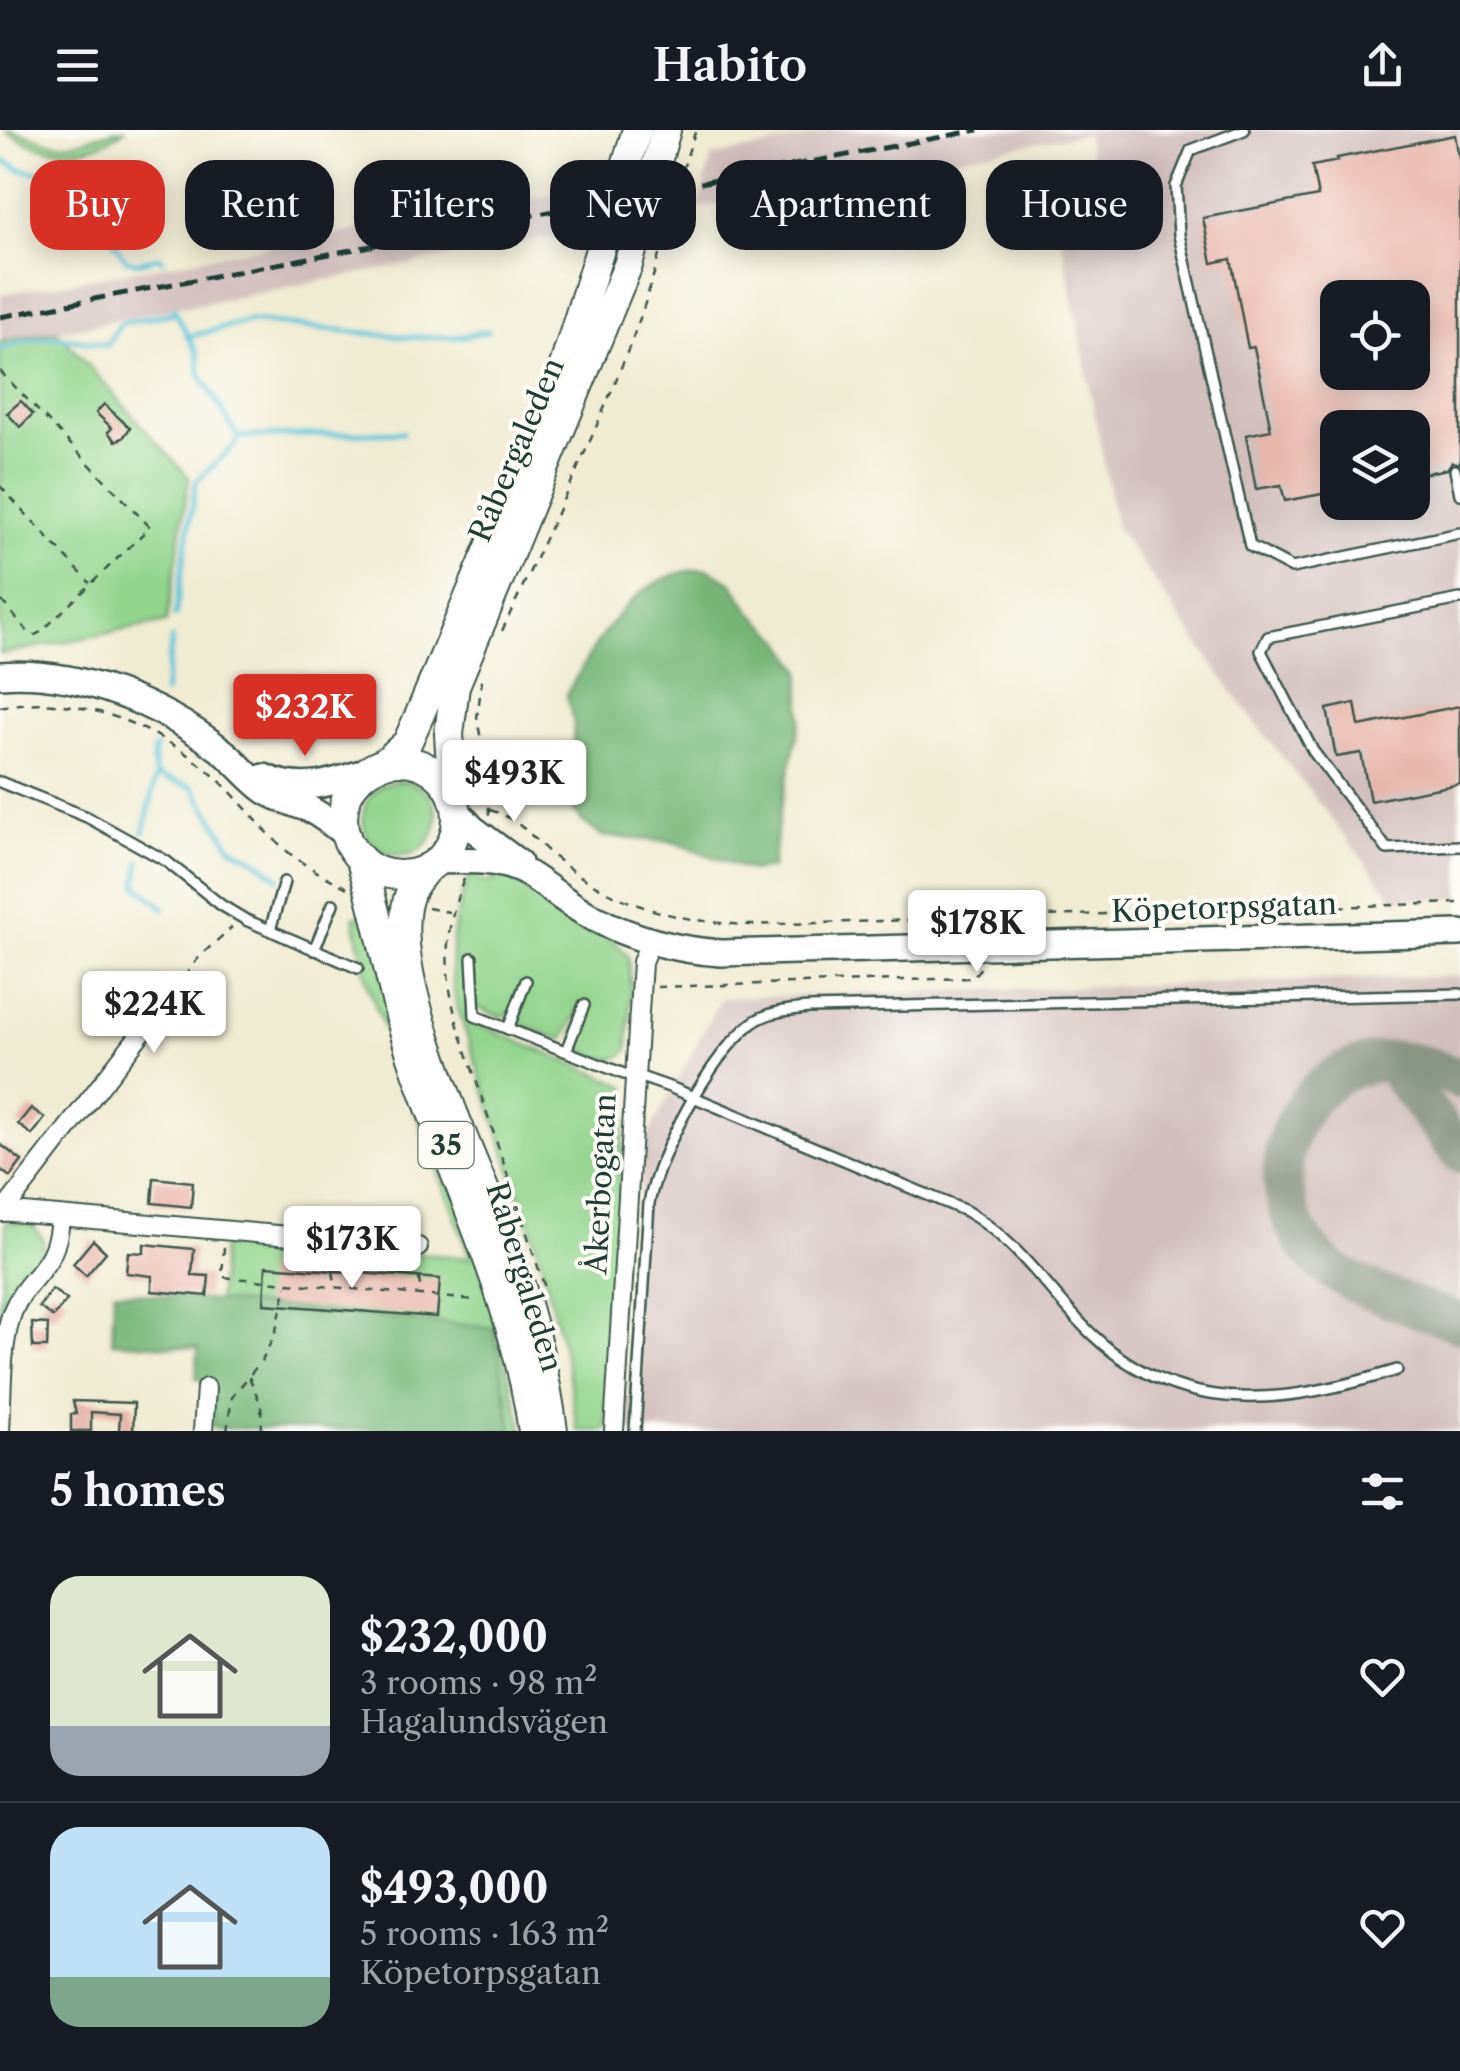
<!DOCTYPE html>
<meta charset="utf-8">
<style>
body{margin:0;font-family:"Libre Caslon Text",serif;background:#242831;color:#f1f3f6;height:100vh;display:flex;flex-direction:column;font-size:38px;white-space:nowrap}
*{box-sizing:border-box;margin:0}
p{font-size:32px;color:#9ea1a6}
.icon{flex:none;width:55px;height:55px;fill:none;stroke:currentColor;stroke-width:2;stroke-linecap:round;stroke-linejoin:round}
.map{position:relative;height:1301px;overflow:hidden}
.drawer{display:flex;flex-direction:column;background:#171b24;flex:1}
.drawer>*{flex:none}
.guide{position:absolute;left:30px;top:30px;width:1400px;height:90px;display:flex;gap:20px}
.tools{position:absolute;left:1320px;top:150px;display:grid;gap:20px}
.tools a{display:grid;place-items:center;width:110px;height:110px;border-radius:20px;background:#171b24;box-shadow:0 5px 25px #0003;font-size:50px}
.price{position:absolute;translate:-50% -85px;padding:0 22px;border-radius:10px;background:#fff;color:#222;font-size:32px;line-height:65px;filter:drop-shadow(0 2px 5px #0008)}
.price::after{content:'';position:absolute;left:50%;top:60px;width:30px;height:22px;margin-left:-15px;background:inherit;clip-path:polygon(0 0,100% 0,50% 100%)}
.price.current{background:#d93025;color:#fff}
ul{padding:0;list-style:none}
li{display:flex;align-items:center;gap:30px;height:250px;padding:0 50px}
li+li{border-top:2px solid #363941}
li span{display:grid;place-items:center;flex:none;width:280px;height:200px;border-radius:30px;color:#555}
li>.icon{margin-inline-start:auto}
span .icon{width:120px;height:120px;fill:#fffc;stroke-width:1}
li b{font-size:42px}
h2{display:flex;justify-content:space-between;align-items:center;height:120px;padding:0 50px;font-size:42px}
.pill{padding:0 35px;border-radius:30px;background:#171b24;box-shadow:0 5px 25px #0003;font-size:35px;line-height:90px}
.pill.current{background:#d93025;color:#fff}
header{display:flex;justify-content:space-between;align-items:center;height:130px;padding:0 50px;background:#171b24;font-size:45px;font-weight:600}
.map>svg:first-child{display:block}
.industrial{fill:#d1bfbd;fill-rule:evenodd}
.green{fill:#91d48c;stroke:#588860;stroke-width:2.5}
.forest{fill:#74b678;stroke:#4a7a56;stroke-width:2.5}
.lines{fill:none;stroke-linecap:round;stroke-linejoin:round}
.stream{stroke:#5cc4d8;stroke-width:5}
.taxiway{stroke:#889484;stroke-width:40}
.building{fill:#e7b5ab;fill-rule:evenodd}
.lane-casing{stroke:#3e574c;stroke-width:14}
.street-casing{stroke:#3e574c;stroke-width:22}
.secondary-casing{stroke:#3e574c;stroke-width:30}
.primary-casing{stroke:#3e574c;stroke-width:32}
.path{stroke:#3e574c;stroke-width:2.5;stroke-dasharray:8 8;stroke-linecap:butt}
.lane{stroke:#fff;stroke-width:9}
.street{stroke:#fff;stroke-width:18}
.secondary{stroke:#fff;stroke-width:25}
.primary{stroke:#fff;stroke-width:28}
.rail{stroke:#1f3d34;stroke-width:5;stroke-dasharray:15 8;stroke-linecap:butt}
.labels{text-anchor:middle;stroke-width:8;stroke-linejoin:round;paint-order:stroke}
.shield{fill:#fdfcf7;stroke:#62766e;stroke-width:2.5}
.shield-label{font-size:28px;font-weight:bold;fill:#1f3d34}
.street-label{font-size:30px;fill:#1f3d34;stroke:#fdfcf7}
</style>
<header><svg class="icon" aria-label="menu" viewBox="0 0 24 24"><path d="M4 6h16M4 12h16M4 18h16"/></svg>Habito<svg class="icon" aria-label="share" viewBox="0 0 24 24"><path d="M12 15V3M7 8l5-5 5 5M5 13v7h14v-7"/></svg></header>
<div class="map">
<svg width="1460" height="1301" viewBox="0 0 1460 1301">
<rect width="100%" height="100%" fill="#fdfcf7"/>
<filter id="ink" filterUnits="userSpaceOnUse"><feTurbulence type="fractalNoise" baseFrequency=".01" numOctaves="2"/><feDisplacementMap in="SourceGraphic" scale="20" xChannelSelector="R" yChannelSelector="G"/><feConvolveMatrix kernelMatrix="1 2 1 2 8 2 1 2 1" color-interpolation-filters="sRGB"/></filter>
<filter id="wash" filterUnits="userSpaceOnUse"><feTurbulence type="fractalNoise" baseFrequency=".0048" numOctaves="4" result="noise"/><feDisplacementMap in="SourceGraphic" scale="40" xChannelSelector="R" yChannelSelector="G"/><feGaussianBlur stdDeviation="2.25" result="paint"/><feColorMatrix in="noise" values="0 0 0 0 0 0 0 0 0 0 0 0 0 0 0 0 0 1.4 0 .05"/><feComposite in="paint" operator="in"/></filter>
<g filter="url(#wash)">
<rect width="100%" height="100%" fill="#f0ebd3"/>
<g class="industrial">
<path d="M826,0H1460V768L1395,770L1244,578L1116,397L1049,43L1092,34L1086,3L698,78L712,27L825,4ZM1338,168H1412V242H1338ZM1338,298H1412V372H1338Z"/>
<path d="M573,61L557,106L0,212V165Z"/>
<path d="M1460,846V1301H626L643,1015L721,868Z"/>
</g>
<g class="green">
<path d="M6,0C25,0 41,13 61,14C84,15 102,0 124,0C88,28 42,26 6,0Z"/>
<path d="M57,201L189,348L167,492L0,524V212Z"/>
<circle cx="400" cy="688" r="37"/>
<path d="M470,744L487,753L505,745L510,748L558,783L614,811L628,826L631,861L628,920C614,937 592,927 577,915L574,907L583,872L563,910L520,894L517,883L500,887L470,874L472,892L626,956L606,1301H578L567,1235L539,1123L456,873C447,826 452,788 470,744Z"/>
<path d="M366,784L479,1127L523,1301H512L507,1259L218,1173L223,1108L471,1128L367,853L354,787Z"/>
<path d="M6,1091L32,1095L43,1109V1120L6,1172L0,1187C0,1154 6,1125 6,1091Z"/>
</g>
<g class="forest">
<path d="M708,439L732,453L752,483L782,510L801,540V588L780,681L772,738L751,741L674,712L602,706L582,691L570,674L574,594L566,565C600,507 633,441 708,439Z"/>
<path d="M114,1161L494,1198L512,1301L212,1298L213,1257L196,1248L198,1218L112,1212Z"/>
</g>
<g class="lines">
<g class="stream">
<path d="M0,29L20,39L73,50L125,129L137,133L159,127L162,130"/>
<path d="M174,179L198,225L200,244L238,307L236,314L196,352L175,486"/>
<path d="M187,207L250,191L404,207H458L488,201"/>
<path d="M0,220C40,202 65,207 107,215L121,193L174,183"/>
<path d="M238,307L403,302"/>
<path d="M164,563L172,509"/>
<path d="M156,646L193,657L232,718L256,730L279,748"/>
<path d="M144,702L156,646L153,629L155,618"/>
<path d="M140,731L137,755L164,778"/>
</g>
<g class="taxiway">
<path d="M1389,931L1460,1023"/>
<path d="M1460,949C1436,939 1413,930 1387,931C1283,939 1250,1063 1321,1131C1349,1158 1422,1178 1460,1193"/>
</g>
</g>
<g id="blocks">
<g class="building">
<path d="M1455,5L1460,33V334L1452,332L1447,339L1412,346V298H1338V361L1285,371L1281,355L1256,359L1246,305L1271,300L1254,217L1248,218L1231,129L1212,133L1203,88L1318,66L1312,36L1338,31L1337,28ZM1338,168H1412V242H1338Z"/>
<path d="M21,271L33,284L20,297L7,283Z"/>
<path d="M104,274L130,298L123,308L116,311L108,302L112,298L96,283Z"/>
<path d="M1355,573L1359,596L1460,576V654L1370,671L1361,623L1336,627L1327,579Z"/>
<path d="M31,978L45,988L32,1005L18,994Z"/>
<path d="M0,1014L22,1031L10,1047L0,1039Z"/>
<path d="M154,1048L193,1052L191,1077L152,1073Z"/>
<path d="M93,1110L106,1122L86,1146L73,1134Z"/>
<path d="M144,1114L194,1119L192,1145L209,1146L207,1166L152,1161V1146L126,1143L128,1122L144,1123Z"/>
<path d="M266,1136L440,1149L437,1187L264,1174Z"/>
<path d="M52,1159L67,1170L53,1187L39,1177Z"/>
<path d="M32,1193L48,1194L47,1217H33Z"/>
<path d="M73,1271L134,1273L133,1301H119L120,1284L91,1282V1301H71V1284H76Z"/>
</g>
</g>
</g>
<g filter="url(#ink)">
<use href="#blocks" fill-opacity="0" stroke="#3e574c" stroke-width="2.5"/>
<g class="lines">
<g class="lane-casing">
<g id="lane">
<path d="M1244,0L1191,20L1176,56L1179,105L1250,416L1292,438L1460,403"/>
<path d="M1455,340L1460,364"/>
<path d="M1460,469L1268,507L1261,521L1313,621L1387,719L1460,716"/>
<path d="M0,652L87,687L166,731L221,775L246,790L358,838"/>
<path d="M270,800L284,752"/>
<path d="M314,820L333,774"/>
<path d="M472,828L475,886L624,944L635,945L672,958L966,1081C1013,1108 1040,1149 1076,1188C1168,1290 1278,1277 1397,1240"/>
<path d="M508,899L526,851"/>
<path d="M566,921L584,875"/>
<path d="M635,1301L649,1073C660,1021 709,928 751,894C767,881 790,880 809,878L1460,864"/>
</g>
</g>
<g class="street-casing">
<g id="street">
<path d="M0,1081L418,1117"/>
<path d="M3,1082L155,885"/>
<path d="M0,1301C2,1264 0,1218 12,1183C28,1142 57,1142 60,1087"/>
<path d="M203,1301L206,1258"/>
<path d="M614,1301L642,832L650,812"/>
</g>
</g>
<g class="secondary-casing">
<g id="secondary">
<path d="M0,545C78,539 160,573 221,620C237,632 250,650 266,661C280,670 294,673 309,679C323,686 334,695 346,705"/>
<path d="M264,647C301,664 333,653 370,640"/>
<path d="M456,680L472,698L519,733"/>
<path d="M437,731C468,730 500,728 528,744C551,758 570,776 594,788C634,809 675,820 721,823L1460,803"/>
</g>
</g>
<g class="primary-casing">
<g id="primary">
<circle cx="400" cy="688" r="57"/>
<path d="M383,634L407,613L420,584L558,255L637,0"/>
<path d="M453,667L449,604L455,556L628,135L666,0"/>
<path d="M360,728C382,796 391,866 414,933C457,1059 514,1167 533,1301"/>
<path d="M427,738C422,745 414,753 410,763C380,841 479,1037 507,1117C529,1177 545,1238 553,1301"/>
</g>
</g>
<g class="path">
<path d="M0,241L150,397L41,502L33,506L28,502L0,469"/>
<path d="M0,356L90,453"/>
<path d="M502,501C549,399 600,297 639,191C661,128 673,62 696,0"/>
<path d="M482,550L477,588L488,648L489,685"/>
<path d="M0,577C75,562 157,595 213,645C240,669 261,699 288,722C306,737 327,747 347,758"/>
<path d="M490,680C523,690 532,709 557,729C615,776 678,792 750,795L1460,773"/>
<path d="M464,749C443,803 443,840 458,896L545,1158"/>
<path d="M428,778L449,782"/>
<path d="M657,857L972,848L983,835"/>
<path d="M165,872L200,826L232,797"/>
<path d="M224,1117L222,1147L475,1170"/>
<path d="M330,1126L336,1157"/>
<path d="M417,1132L421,1164"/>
<path d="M249,1247L261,1275L262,1301"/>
<path d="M227,1301L232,1267L262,1230L275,1204L287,1156"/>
</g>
<use href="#lane" class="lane"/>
<use href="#street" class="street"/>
<use href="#secondary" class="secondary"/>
<use href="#primary" class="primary"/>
<path class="rail" d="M0,187L978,0"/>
</g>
</g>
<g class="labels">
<rect class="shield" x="418.5" y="992" width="55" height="46" rx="8"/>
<g class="shield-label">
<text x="446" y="1025">35</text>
</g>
<g class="street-label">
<text transform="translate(517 320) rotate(-67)" y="10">Råbergaleden</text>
<text transform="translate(1224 778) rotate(-2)" y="10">Köpetorpsgatan</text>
<text transform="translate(601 1054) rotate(-87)" y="10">Åkerbogatan</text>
<text transform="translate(524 1147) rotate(73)" y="10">Råbergaleden</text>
</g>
</g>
</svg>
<div class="tools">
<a><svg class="icon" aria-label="locate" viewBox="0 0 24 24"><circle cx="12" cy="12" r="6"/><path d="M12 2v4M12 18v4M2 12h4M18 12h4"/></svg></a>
<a><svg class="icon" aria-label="layers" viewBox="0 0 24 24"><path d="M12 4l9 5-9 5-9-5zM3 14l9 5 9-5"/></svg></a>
</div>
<b class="price current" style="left:305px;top:629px">$232K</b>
<b class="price" style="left:514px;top:695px">$493K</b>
<b class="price" style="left:977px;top:845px">$178K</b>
<b class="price" style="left:154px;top:926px">$224K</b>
<b class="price" style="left:352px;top:1161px">$173K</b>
<div class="guide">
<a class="pill current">Buy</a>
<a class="pill">Rent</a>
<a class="pill">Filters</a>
<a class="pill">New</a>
<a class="pill">Apartment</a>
<a class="pill">House</a>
</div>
</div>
<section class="drawer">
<h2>5 homes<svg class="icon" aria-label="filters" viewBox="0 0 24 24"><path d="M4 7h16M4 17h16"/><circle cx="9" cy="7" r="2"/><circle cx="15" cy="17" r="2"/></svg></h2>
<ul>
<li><span style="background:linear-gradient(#dfe7d0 75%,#9aa5b1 0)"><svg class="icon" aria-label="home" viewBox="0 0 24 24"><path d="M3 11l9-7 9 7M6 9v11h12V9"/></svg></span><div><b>$232,000</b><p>3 rooms · 98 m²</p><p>Hagalundsvägen</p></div><svg class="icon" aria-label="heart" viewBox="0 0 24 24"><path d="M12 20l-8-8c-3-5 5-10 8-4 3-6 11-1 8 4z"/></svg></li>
<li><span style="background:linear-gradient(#bfe0f5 75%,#7fa58c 0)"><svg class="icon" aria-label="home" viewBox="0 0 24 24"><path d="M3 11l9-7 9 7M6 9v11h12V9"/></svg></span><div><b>$493,000</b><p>5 rooms · 163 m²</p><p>Köpetorpsgatan</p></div><svg class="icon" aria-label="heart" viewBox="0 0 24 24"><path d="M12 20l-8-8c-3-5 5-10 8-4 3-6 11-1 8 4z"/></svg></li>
</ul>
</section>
